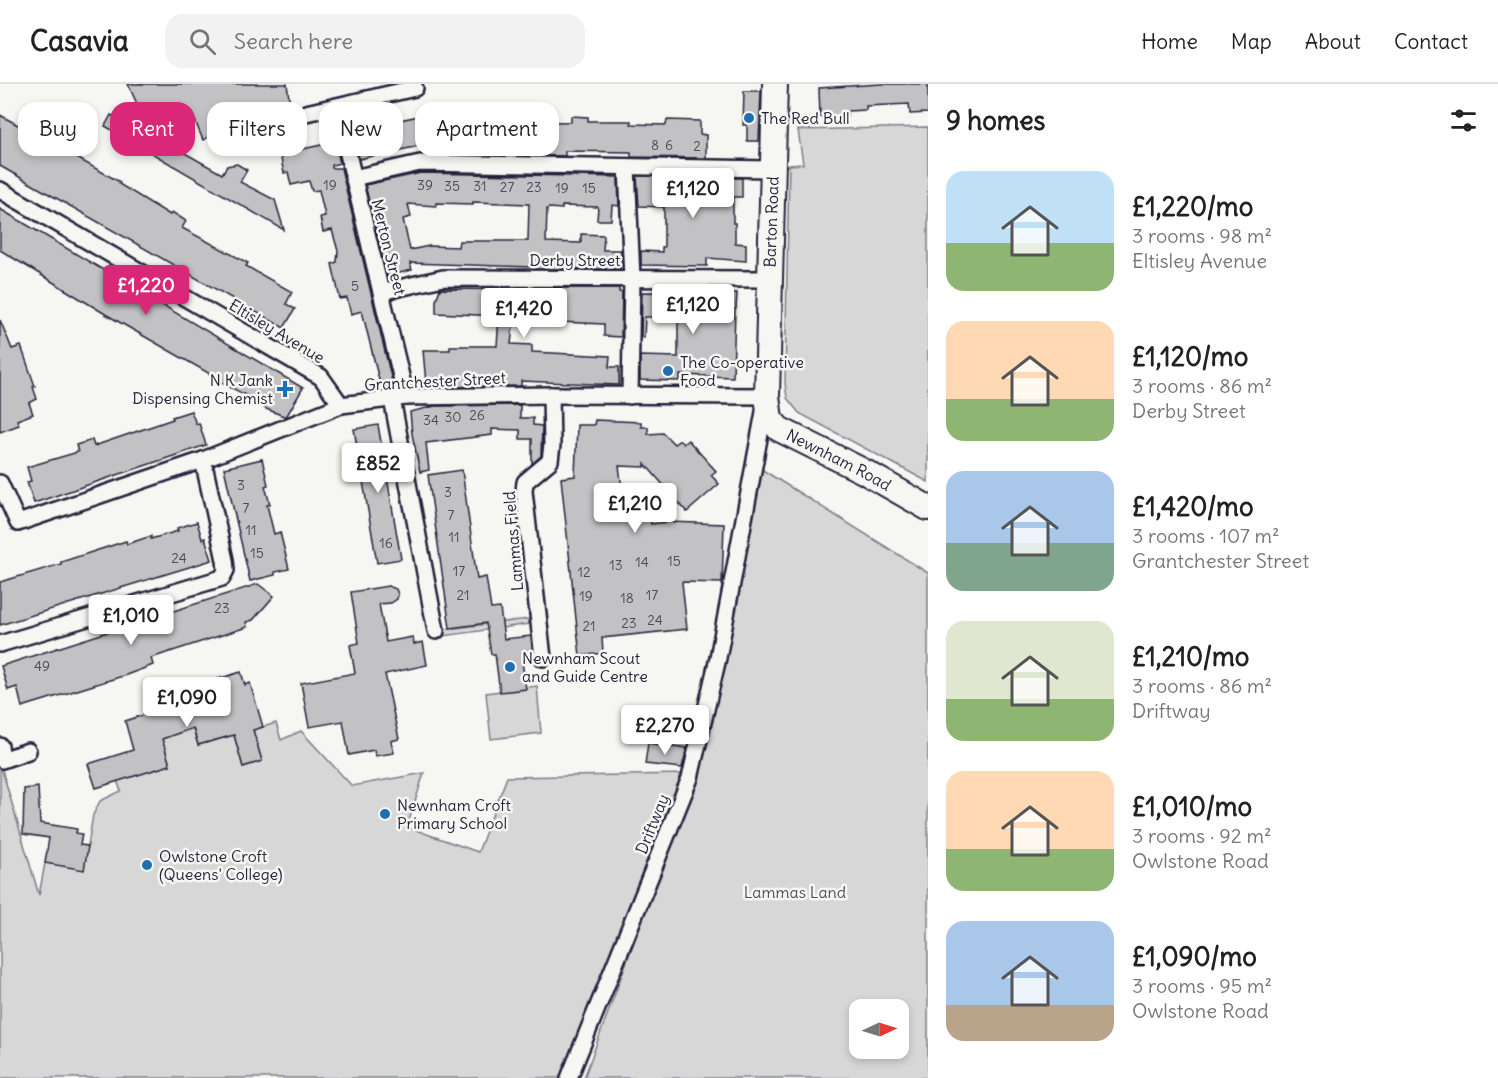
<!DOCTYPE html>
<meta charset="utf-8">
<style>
body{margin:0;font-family:Delius,sans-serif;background:#f2f2f2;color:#222;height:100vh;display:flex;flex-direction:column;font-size:22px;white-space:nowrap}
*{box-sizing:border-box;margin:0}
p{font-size:20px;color:#767676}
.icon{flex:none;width:33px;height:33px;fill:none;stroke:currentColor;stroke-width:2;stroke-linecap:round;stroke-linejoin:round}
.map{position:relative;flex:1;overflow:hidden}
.drawer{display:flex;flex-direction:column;background:#fff;width:570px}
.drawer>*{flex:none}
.guide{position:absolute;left:18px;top:18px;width:570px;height:54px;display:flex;gap:12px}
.needle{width:39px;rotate:86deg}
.tools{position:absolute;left:849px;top:915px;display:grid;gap:12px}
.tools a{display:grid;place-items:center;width:60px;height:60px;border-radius:12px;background:#fff;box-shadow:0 3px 9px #0003;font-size:30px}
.price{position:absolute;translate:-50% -51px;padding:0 14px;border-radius:6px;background:#fff;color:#222;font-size:20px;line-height:39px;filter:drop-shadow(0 2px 3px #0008)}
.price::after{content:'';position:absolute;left:50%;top:36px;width:18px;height:14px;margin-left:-9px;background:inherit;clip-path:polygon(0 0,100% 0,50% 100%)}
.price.active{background:#db2777;color:#fff}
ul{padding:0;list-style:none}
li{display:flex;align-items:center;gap:18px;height:150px;padding:0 18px}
li span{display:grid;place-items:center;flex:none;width:168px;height:120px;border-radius:18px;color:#555}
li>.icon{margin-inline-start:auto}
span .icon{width:72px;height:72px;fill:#fffc;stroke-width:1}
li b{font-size:26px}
h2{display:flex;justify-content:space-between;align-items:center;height:72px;padding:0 18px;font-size:26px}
.pill{padding:0 21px;border-radius:18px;background:#fff;box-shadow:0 3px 9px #0003;font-size:21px;line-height:54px}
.pill.active{background:#db2777;color:#fff}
header{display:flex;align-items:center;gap:36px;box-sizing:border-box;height:84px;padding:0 30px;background:#fff;border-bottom:2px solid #e0e0e0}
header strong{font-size:28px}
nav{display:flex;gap:33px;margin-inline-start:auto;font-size:21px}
.search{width:420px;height:54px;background:#f2f2f2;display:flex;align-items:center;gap:15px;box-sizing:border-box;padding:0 21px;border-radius:18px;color:#767676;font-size:22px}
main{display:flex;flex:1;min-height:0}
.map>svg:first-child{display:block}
.green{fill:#d7d7d7;stroke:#7c7c89;stroke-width:1.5;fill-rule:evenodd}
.building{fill:#c2c2c4;stroke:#22223b;stroke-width:1.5;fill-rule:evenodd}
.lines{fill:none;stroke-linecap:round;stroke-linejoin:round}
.street-casing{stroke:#22223b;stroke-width:20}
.primary-casing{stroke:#22223b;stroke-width:28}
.street{stroke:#f6f6f2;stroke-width:15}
.primary{stroke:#f6f6f2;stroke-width:24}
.poi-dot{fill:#1f6fb2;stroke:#f6f6f2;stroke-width:2}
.labels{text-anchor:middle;stroke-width:5;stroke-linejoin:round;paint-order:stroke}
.number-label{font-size:14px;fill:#4a4a5d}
.poi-label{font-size:16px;fill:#22223b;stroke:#f6f6f2;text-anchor:start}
.street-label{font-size:16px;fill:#22223b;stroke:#f6f6f2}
.park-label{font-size:16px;fill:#4f4f62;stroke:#f6f6f2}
</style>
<header>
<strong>Casavia</strong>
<div class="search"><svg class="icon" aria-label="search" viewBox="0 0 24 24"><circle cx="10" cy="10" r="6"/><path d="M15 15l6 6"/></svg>Search here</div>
<nav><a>Home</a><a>Map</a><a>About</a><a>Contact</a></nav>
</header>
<main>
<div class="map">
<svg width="928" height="994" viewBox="0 0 928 994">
<rect width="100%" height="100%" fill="#f6f6f2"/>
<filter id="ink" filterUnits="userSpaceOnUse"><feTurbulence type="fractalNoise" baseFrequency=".0167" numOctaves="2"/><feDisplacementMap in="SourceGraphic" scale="12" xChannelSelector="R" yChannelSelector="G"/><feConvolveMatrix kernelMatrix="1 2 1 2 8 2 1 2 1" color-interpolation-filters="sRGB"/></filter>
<g filter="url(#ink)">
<g class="green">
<path d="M928,43V398L799,329L787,314L785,299L789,81L803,80L798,46Z"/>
<path d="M761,385L928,489V994H584L699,681ZM860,926H898V964H860Z"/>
<path d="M528,535L529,540L443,552L440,546Z"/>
<path d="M537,602L541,649L491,655L486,609Z"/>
<path d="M189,631L198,661L234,651L243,683L262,677L253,646L276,639L281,656L301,647L352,702L424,689L407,743L478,768L507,693L687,690L561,994H0V679L39,811L45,779L84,785L93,731L100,717L121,707L117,697L170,681L161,653Z"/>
</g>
<g class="building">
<path d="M128,0H287L290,21L278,22L286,44L258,55L248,32L203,56L191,27L149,46Z"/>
<path d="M881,0H928V29L910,30L909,20L866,22V26L847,27V32L820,33L819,4Z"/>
<path d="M744,7H761L759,57H747V41H743Z"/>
<path d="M0,31L120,98L119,100L170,131L172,128L186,137L182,144L248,179L246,182L292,208L286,220L295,225L284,244L0,82Z"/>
<path d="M111,31L153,55L151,50L222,90L227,82L237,80L247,86L240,98L275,116L284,146L105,42Z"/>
<path d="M419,32L420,36L484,37V39L513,40V37L571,38V32L588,33V37H631V40L666,41L667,36L700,37V50L706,51V74L631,73V68L565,67V72L447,70V61L428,60L359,75L353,40L375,35L376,41Z"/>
<path d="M335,58L340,79L332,81V84H341L392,297L380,300L362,227L351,230L347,214L340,215L332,180L337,178L338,167L332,146L323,148L320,133L325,132L319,106L312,107L309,97L291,101L288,88L284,89L280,70Z"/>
<path d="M421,89L618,93L619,122L612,121L611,136H597L598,123L562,122V125L549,124L547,125L546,158L581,159V150L604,151L603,166H621L622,180H620V185H534V183L410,179L412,186L387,192L365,101ZM473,118L529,120L528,157H459L458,163L429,162L410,166L403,135L411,133L408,120L436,122V119L473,120Z"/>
<path d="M637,92L742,94V113H733V139H735V159L746,160V177L707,174V182L641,181V167L662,168V163H664V123L639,122Z"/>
<path d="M0,125L303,304L286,333L264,324L265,321L218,297L219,295L107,231L0,166Z"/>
<path d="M533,204H619V208H622L621,253L604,252V240L559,238L560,225L533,224V233H514L511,260L532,261V268L610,272L609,283H619V301L521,297V302L433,303V299L426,300L423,266H450V262H497L499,232L436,229V216L440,205L533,206Z"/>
<path d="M642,208L737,209L736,225H735L733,293L680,291V297L640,296V272L678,273V233H645L644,254L641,253Z"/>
<path d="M0,236L12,265L21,262L35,302L33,303L37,315L29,319L33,330L17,336L19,341L0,348Z"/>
<path d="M520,321V334H533V341L542,342L541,372L532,380V355H520V346L492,345V351L426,359L429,386L420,388L412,350L410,328L435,322Z"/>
<path d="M191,327L196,340L199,339L206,361L34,419L27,398L31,397L27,383L78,368L76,361L92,356L94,362L173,335L172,333Z"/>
<path d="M595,336L641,338V343H648V350L663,349L674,360L680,356L683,360L688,356L716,387L711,391L719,400L687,428L645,380V383L619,382L623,412L648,409L651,440L669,438L724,440L722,499L682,498L687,545L602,554L603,569L580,572L561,394L575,392L577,341H594Z"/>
<path d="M378,341L401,475L377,479L354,345Z"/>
<path d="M262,375L268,401L265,402L270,420L267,421L274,450L280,448L289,485L275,488V491L250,497L224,384Z"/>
<path d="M462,386L477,495L486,493L491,525L500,524L504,555L531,552L533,575L522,577L526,605L500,608L495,570H491L486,539L450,544L428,391Z"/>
<path d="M197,438L202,455L205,454L212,476L0,541V498L61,480V478L126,457L127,460L151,452V455L178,447L177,444Z"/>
<path d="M258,500L274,512L253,536L246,538L247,543L151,574L153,581L126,591L22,623L17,603L8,606L1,582Z"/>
<path d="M388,502L396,505L398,510L397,515L391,519L379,520L386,558L413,553L414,560L423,558L427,581L385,590L399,655L391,657L394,669L375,672L374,666L349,671L343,637L309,643L301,599L355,589L350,561L359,559L351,508Z"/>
<path d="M241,588L245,601L250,599L263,643L253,646L262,677L243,683L234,651L198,661L193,644L162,655L170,681L96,704L88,680L133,666L125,637L156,627L155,623L167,619L165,610L183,605L184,609L220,599L218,595Z"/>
<path d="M648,659L687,664L682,684L645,680Z"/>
<path d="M38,703L40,739L77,745L76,749L82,750L80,761L88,762L84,786L45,779L49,754L23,750L24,705Z"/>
</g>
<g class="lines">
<g class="street-casing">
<g id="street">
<path d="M339,22L343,49L406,313"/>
<path d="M306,29L415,4"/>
<path d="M627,83L632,194L630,312"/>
<path d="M353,94L420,79L773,85"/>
<path d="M0,106L321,293L341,321"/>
<path d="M381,208L443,194L769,195"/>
<path d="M392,315L436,547"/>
<path d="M0,399L18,439L203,376L341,321L406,313L551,311L767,312L718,574L690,694L569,994"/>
<path d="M0,560L222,494L226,486L225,476L203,376"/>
<path d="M543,574L524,407L525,398L550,377L552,361L551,311"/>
<path d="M0,662L2,676L28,667"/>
</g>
</g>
<g class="primary-casing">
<g id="primary">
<path id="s1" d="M775,0L767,312L770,335L779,345L865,388L928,424"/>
</g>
</g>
<use href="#street" class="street"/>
<use href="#primary" class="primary"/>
</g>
</g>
<g class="poi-dot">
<circle cx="749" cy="34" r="6"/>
<circle cx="668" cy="287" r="6"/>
<path d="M282 296h6v6h6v6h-6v6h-6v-6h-6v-6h6z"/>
<circle cx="510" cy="583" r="6"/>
<circle cx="385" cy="730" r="6"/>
<circle cx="147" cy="781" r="6"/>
</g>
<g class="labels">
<g class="number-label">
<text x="655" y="66">8</text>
<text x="669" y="66">6</text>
<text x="697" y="67">2</text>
<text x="330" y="106">19</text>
<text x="425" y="106">39</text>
<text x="452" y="107">35</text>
<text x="480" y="107">31</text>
<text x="507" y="108">27</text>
<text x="534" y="108">23</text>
<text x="562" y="109">19</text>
<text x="589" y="109">15</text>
<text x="355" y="207">5</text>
<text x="477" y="336">26</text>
<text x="453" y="338">30</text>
<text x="431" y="341">34</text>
<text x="241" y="406">3</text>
<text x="448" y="413">3</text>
<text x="246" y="429">7</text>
<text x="451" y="436">7</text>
<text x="251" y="451">11</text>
<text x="454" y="458">11</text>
<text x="386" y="464">16</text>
<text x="257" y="474">15</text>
<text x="179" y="479">24</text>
<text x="674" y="482">15</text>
<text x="642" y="483">14</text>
<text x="616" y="486">13</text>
<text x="459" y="492">17</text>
<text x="584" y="493">12</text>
<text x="463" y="516">21</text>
<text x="652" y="516">17</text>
<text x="586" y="517">19</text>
<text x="627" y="519">18</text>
<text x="222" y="529">23</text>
<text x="655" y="541">24</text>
<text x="629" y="544">23</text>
<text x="589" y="547">21</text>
<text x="42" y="587">49</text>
</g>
<g class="poi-label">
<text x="761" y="40">The Red Bull</text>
<text x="680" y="284">The Co-operative<tspan x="680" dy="18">Food</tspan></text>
<text x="273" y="302" text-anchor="end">N K Jank<tspan x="273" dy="18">Dispensing Chemist</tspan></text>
<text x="522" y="580">Newnham Scout<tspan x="522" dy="18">and Guide Centre</tspan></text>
<text x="397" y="727">Newnham Croft<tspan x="397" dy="18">Primary School</tspan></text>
<text x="159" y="778">Owlstone Croft<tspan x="159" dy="18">(Queens' College)</tspan></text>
</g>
<g class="street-label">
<text transform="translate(771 138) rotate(-88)" y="6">Barton Road</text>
<text transform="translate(389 163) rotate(76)" y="6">Merton Street</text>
<text x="575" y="182">Derby Street</text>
<text transform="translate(277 247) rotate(31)" y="6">Eltisley Avenue</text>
<text transform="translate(435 297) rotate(-3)" y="6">Grantchester Street</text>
<text dy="6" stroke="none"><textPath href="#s1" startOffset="416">Newnham Road</textPath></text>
<text transform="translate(513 457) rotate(-95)" y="6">Lammas Field</text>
<text transform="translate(652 740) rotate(-68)" y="6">Driftway</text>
</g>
<g class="park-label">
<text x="795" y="814">Lammas Land</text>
</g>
</g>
</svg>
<div class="tools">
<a><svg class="needle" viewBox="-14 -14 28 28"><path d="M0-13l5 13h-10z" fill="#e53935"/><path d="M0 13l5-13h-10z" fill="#767676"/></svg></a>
</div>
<b class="price" style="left:693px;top:135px">£1,120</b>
<b class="price active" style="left:146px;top:232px">£1,220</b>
<b class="price" style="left:693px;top:251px">£1,120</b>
<b class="price" style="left:524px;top:255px">£1,420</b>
<b class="price" style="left:378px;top:410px">£852</b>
<b class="price" style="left:635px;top:450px">£1,210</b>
<b class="price" style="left:131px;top:562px">£1,010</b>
<b class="price" style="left:187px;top:644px">£1,090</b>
<b class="price" style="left:665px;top:672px">£2,270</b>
<div class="guide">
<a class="pill">Buy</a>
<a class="pill active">Rent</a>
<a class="pill">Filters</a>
<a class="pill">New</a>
<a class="pill">Apartment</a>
</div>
</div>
<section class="drawer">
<h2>9 homes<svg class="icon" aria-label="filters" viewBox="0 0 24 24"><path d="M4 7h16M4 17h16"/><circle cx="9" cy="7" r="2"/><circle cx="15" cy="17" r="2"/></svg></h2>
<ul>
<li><span style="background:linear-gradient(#bfe0f5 60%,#8fb573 0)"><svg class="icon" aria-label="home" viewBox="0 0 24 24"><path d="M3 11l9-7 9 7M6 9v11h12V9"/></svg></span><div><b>£1,220/mo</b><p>3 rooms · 98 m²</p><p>Eltisley Avenue</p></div></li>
<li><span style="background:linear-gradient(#ffd9b3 65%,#8fb573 0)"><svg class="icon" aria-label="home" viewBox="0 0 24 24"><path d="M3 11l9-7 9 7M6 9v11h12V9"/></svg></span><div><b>£1,120/mo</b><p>3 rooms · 86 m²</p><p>Derby Street</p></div></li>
<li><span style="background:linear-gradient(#a9c7e8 60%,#7fa58c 0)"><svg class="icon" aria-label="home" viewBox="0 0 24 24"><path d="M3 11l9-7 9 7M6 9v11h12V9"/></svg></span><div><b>£1,420/mo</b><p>3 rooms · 107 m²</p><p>Grantchester Street</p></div></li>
<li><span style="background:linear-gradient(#dfe7d0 65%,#8fb573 0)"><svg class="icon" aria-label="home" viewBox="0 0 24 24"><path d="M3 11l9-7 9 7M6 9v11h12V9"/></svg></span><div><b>£1,210/mo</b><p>3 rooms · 86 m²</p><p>Driftway</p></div></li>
<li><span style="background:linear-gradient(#ffd9b3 65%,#8fb573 0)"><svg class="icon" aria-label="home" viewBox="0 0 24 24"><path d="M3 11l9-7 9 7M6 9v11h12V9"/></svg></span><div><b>£1,010/mo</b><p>3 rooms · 92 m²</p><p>Owlstone Road</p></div></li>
<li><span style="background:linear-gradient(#a9c7e8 70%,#b9a48a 0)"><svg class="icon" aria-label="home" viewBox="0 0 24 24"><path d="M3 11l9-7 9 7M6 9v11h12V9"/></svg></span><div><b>£1,090/mo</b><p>3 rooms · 95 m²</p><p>Owlstone Road</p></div></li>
</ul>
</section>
</main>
